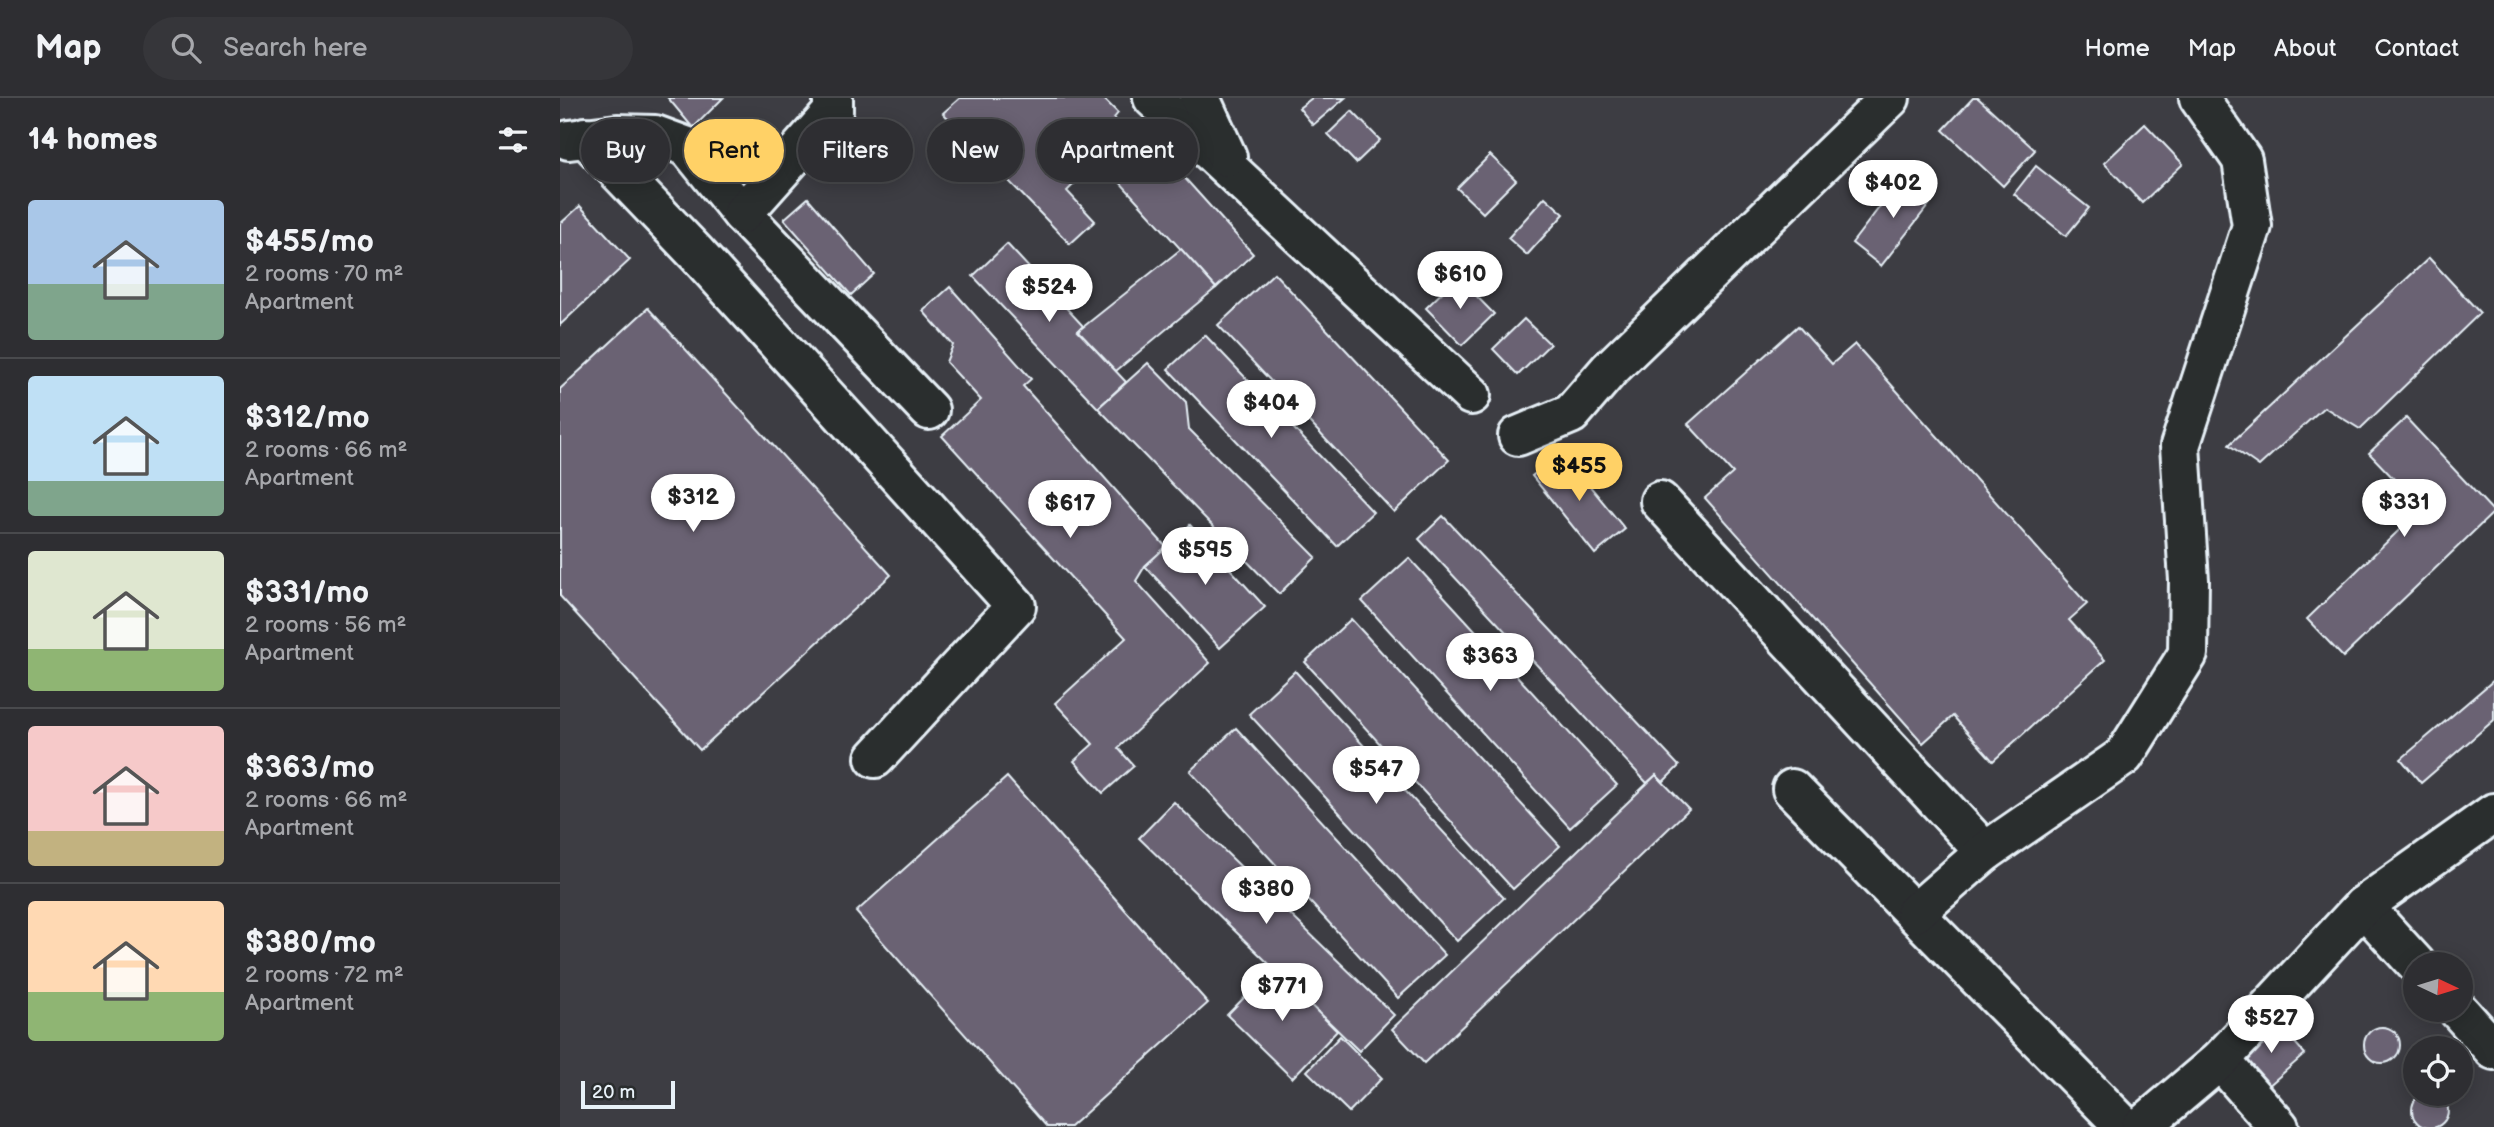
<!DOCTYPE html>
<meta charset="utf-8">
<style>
body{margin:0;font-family:"Balsamiq Sans",sans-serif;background:#36363a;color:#f1f3f6;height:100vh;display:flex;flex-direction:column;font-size:26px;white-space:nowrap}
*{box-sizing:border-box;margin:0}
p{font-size:23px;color:#a7a8ac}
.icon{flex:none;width:38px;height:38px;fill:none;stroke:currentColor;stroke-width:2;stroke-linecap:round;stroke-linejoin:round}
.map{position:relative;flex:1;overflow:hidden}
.details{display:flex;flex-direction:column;background:#2e2e32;width:560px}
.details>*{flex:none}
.banner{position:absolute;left:21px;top:21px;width:665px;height:63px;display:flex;gap:14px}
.needle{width:46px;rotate:94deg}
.controls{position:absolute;left:1843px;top:854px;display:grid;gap:14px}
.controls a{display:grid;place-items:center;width:70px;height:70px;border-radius:50%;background:#2e2e32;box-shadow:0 4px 18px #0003,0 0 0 2px #494a4d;font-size:35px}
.scale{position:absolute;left:21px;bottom:18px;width:94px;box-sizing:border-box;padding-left:7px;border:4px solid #e8f1f8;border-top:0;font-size:19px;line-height:24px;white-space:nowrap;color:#e8f1f8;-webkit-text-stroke:5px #2a2d2e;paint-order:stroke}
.price{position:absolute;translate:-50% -60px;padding:0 16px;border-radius:24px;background:#fff;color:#222;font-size:23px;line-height:46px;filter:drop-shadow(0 2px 4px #0008)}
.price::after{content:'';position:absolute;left:50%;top:42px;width:21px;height:16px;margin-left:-10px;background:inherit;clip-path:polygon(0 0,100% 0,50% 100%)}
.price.on{background:#ffd166;color:#111}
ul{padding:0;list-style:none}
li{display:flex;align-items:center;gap:21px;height:175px;padding:0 28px}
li+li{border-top:2px solid #494a4d}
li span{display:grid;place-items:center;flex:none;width:196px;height:140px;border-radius:7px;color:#555}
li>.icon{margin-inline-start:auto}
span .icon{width:84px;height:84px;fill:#fffc;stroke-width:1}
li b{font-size:30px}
h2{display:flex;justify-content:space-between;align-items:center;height:84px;padding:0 28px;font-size:30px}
.chip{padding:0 24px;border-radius:32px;background:#2e2e32;box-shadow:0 4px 18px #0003,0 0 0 2px #494a4d;font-size:24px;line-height:63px}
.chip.on{background:#ffd166;color:#111}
header{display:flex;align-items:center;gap:42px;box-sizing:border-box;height:98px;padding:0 35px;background:#2e2e32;border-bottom:2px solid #494a4d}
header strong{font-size:33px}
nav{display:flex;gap:38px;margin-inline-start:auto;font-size:24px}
.search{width:490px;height:63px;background:#36363a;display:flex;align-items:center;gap:18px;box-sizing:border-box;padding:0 24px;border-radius:38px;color:#a7a8ac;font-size:26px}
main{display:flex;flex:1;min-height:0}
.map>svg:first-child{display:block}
.building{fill:#6a6273;stroke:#e8f1f8;stroke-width:2}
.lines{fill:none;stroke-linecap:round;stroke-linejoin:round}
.minor-casing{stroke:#e8f1f8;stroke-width:44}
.minor{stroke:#2a2d2e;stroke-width:38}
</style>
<header>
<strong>Map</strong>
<div class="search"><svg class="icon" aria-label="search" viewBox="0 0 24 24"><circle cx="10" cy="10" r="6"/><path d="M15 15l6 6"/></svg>Search here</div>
<nav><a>Home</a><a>Map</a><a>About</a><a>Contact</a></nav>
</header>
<main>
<section class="details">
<h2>14 homes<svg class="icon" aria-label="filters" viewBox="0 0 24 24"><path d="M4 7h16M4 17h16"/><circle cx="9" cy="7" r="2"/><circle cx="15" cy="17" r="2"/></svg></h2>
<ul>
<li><span style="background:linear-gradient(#a9c7e8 60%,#7fa58c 0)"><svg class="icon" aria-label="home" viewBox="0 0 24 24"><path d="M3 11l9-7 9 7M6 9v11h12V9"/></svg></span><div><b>$455/mo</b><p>2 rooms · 70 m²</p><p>Apartment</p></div></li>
<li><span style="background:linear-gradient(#bfe0f5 75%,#7fa58c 0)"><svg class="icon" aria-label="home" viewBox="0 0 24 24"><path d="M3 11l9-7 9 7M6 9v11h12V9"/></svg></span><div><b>$312/mo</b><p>2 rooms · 66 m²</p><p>Apartment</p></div></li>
<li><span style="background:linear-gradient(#dfe7d0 70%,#8fb573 0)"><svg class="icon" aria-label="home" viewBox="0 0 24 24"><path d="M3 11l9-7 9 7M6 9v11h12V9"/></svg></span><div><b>$331/mo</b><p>2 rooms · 56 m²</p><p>Apartment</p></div></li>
<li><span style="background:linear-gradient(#f6c9c9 75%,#c2b280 0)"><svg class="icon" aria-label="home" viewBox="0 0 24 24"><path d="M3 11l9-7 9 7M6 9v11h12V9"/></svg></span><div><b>$363/mo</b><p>2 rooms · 66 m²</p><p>Apartment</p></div></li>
<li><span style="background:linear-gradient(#ffd9b3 65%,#8fb573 0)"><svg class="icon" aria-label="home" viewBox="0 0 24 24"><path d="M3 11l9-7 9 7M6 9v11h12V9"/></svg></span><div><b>$380/mo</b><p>2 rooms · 72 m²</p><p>Apartment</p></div></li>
</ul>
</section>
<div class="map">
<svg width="1934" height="1029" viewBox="0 0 1934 1029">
<rect width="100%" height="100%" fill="#3d3d43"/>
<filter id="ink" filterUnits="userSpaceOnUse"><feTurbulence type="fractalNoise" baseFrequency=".0143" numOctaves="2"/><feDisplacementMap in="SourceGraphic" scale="14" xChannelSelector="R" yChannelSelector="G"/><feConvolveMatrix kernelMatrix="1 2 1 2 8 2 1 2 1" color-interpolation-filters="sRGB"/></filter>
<g filter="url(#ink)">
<g class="building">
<path d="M108,0H163L133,30Z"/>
<path d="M400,0H543L558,15L554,20L577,44L548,71L540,60L507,93L535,123L510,146L383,15Z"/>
<path d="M752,0H785L753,27L739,10Z"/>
<path d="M1413,0H1418L1475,52L1443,88L1383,32Z"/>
<path d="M792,13L820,42L796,65L768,36Z"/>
<path d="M1585,26L1623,66L1582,105L1544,65Z"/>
<path d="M586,37L693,156L656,190L548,71Z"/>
<path d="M930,57L956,82L923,115L897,90Z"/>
<path d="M1476,68L1529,110L1506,138L1454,96Z"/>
<path d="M1345,76L1375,99L1321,168L1292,145Z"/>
<path d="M985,99L1004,116L967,157L948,140Z"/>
<path d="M248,100L314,176L291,197L224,121Z"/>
<path d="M20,108L70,162L0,227V126Z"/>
<path d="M447,146L523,228L518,233L566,284L538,310L413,178Z"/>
<path d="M621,151L656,190L556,273L518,233Z"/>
<path d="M1869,160L1920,215L1800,331L1764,309L1699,368L1669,347Z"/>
<path d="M714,175L889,362L834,414L658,227Z"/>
<path d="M898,179L934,216L902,247L866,210Z"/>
<path d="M390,189L471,281L463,288L606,449L585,468L576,483L650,565L558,650L574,668L543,695L514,663L533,646L495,605L566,540L382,338L421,302L386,264L393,247L363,213Z"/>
<path d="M88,210L331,477L140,652L0,498V291Z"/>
<path d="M964,221L990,246L958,277L933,251Z"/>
<path d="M1238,228L1272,266L1295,246L1527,506L1509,522L1545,562L1433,663L1393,618L1363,645L1145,400L1173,375L1128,326Z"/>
<path d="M645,237L813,414L777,448L608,271Z"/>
<path d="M588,265L626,304L629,331L756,459L719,496L538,310Z"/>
<path d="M1846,320L1934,414L1783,559L1747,521L1862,410L1809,355Z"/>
<path d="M1002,354L1065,431L1035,456L972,378Z"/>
<path d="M883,418L1119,668L1103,684L1096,677L1087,685L859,441Z"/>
<path d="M630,427L705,509L660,550L585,468Z"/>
<path d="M849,460L1057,687L1010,730L802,503Z"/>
<path d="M791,521L1000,748L953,791L745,564Z"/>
<path d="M735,573L944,800L897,843L689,616Z"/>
<path d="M1934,582V622L1861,685L1841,661Z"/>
<path d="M676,630L885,857L838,900L630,673Z"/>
<path d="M1096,677L1129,711L864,965L832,931Z"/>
<path d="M447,679L648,905L510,1029H487L296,814Z"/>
<path d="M614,704L834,917L799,953L579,740Z"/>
<path d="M713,870L777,933L732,980L667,917Z"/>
<path d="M1715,922L1745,956L1706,990L1677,965Z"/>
<circle cx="1822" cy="947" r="18"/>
<path d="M780,938L822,980L789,1014L747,973Z"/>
<circle cx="1870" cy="1012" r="18"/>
</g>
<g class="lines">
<g class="minor-casing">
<g id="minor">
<path d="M593,0L911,297"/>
<path d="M640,0L667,59"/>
<path d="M25,39L137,156L456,508L315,660"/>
<path d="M9,42L57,36L95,37L128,49L182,116L369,312"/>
<path d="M182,116L273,14V0"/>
<path d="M958,338L1011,316L1049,272L1330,0"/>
<path d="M1100,403L1425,754"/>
<path d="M1232,691L1565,1029"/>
<path d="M1803,808L1856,866"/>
<path d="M1355,815L1425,754L1564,658L1628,556L1629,482L1620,348L1692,128L1682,62L1639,0"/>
<path d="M1898,912L1934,952"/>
<path d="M1660,962L1719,1029"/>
<path d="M1581,1029L1660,962L1803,808L1934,715"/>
</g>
</g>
<use href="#minor" class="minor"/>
</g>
</g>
</svg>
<div class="controls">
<a><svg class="needle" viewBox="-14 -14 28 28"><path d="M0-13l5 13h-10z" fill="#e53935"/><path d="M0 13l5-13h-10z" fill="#a7a8ac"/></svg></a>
<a><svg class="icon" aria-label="locate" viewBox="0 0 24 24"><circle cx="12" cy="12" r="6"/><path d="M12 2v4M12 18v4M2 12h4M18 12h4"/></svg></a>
</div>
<div class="scale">20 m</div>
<b class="price" style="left:1333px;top:122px">$402</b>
<b class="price" style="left:900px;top:213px">$610</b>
<b class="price" style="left:489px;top:226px">$524</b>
<b class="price" style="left:711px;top:342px">$404</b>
<b class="price on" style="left:1019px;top:405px">$455</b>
<b class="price" style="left:133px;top:436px">$312</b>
<b class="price" style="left:1844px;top:441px">$331</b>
<b class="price" style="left:510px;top:442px">$617</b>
<b class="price" style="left:645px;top:489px">$595</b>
<b class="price" style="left:930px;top:595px">$363</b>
<b class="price" style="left:816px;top:708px">$547</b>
<b class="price" style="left:706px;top:828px">$380</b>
<b class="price" style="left:722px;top:925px">$771</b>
<b class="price" style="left:1711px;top:957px">$527</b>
<div class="banner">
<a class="chip">Buy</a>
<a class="chip on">Rent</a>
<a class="chip">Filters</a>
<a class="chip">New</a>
<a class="chip">Apartment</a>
</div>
</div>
</main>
